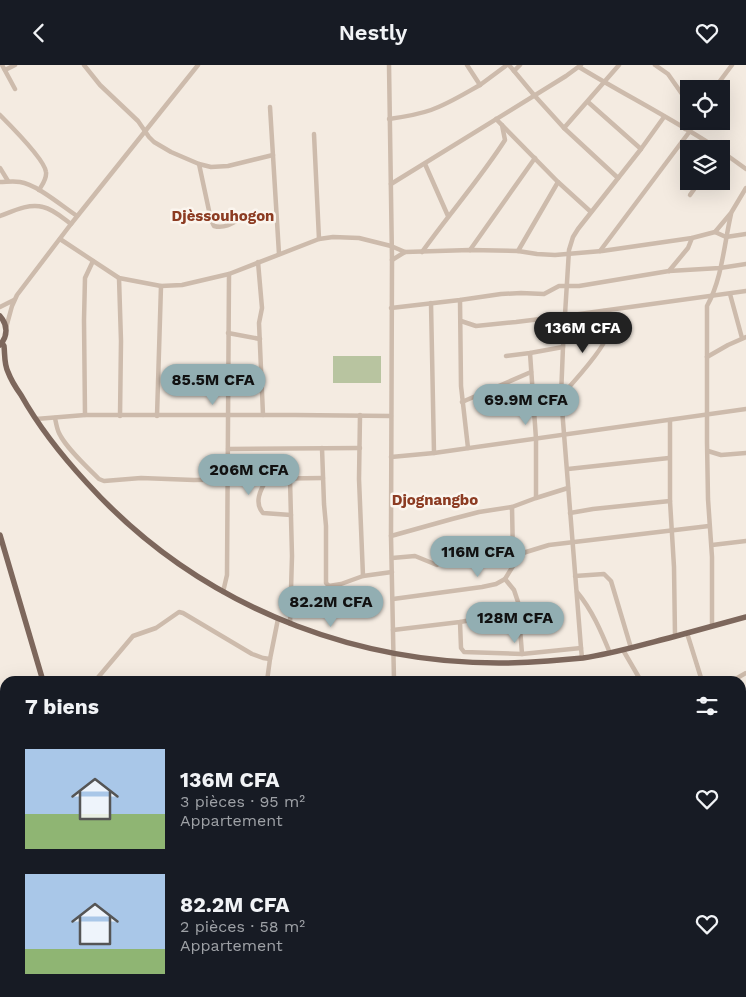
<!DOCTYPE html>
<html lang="fr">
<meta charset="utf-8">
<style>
body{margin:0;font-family:"Work Sans",sans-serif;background:#242831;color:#f1f3f6;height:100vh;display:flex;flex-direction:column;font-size:19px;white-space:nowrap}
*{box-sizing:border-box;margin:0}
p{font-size:16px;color:#9ea1a6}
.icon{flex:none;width:28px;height:28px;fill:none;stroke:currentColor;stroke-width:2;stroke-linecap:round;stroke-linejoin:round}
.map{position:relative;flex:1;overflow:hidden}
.panel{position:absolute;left:0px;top:611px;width:746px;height:321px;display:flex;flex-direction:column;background:#171b24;border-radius:15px 15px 0 0;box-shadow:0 5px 20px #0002}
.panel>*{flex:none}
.controls{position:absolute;left:680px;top:15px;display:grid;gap:10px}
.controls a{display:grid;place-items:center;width:50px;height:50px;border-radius:0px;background:#171b24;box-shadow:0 5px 20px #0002;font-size:25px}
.price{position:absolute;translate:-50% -42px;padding:0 11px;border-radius:18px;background:#92aeb2;color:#111;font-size:16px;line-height:32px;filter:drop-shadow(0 1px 2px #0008)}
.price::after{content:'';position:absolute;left:50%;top:30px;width:15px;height:11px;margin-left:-8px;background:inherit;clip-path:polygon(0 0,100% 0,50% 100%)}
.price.current{background:#222;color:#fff}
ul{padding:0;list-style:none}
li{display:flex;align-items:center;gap:15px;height:125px;padding:0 25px}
li span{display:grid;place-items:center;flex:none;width:140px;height:100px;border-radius:0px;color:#555}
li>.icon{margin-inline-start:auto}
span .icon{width:60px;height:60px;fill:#fffc;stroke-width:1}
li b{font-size:21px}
h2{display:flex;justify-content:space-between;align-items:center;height:60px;padding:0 25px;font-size:21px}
header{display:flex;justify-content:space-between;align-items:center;height:65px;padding:0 25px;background:#171b24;font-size:22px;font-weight:600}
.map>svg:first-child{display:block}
.green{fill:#b8c4a0}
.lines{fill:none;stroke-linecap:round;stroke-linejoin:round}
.minor{stroke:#cdbbac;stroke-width:4.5}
.major{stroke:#7d675c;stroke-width:5.5}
.labels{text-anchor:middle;stroke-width:5;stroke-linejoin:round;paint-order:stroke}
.neighbourhood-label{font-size:15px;font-weight:bold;fill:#8c3b22;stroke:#fbf5ee}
</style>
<header><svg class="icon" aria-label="back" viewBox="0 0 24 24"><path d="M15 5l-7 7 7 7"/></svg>Nestly<svg class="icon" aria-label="heart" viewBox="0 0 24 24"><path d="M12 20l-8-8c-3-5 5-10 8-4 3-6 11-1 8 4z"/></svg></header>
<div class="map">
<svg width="746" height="932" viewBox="0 0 746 932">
<rect width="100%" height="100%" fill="#f4ebe1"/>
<rect class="green" x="333" y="291" width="48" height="27"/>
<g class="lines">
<g class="minor">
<path d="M2,0L15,24"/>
<path d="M84,0L100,20L138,56L149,72L154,77L171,87L199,99L211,102L228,101L273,90"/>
<path d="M389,0L392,195L391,471L394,616"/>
<path d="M467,0L480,20L507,0"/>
<path d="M509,0L534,30L564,63L618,113"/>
<path d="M655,0L668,9L689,39"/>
<path d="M579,2C625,30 673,54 718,84"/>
<path d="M5,5L15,0"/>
<path d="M514,6L520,0"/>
<path d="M714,24L732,0"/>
<path d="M588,37L641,84"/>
<path d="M270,42L279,189"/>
<path d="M0,50C10,60 45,95 46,107C47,114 42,120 39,125"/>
<path d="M389,54C403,52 417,50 431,45C448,39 464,29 480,20"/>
<path d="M496,54L558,117L591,147"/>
<path d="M564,63L619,0"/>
<path d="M685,64L690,56"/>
<path d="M314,69L319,174"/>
<path d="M721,86L746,104"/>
<path d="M199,99L211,155L214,161C225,164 233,158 243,152"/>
<path d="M425,99L448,151"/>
<path d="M0,103L8,116"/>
<path d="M0,117C6,117 13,116 20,117C36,119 62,141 77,151"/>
<path d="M391,119L566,11L581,0"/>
<path d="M690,130L700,116"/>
<path d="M0,151C13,146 29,138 43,142C53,144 63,153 71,159"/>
<path d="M715,167L726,172L746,169"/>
<path d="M60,174L119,213L161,221L182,220L229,209L319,174L333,172L359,173L391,181L405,187L470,185L518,186L537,189L555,190L602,186L692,173L715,167L731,148L746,123"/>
<path d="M470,185L535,93"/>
<path d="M518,186L558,117"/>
<path d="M600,186L690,66"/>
<path d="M422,187C449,149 480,114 505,75L502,60"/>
<path d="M392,195L405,187"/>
<path d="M258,197L262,243L259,258L263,350"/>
<path d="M669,206L688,183L692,173"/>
<path d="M119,213L121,276L120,351"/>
<path d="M730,229L742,273"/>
<path d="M460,235L461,321L468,383"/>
<path d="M431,238L434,388"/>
<path d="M0,242L14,235"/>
<path d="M391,243L460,235L501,229L521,228L544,229L559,221H579L669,206L720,203L746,199"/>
<path d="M461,256L476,261L516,257L565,251L746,226"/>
<path d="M6,263L12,241L17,230L71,159L198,0"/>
<path d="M228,268L260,274"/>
<path d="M530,288L536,374V433"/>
<path d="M506,291L530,288L563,282"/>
<path d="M707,292L728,280L746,272"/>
<path d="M561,331C571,320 605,283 607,270C608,263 605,253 604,246"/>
<path d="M462,337L531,307"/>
<path d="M85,350L84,255L85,213L93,196"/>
<path d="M360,350L359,414L363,511"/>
<path d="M157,351L161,221"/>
<path d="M55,353C56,358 57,364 59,368C66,383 87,402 99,414L104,416L141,413L194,415L323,413"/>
<path d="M36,354L85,350H295L391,351"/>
<path d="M670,355V436L674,502L675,571"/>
<path d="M322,383L324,439L326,461V518L329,521L341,519L363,511L392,507"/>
<path d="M228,384L360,383"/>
<path d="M708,386L721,390L746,388"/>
<path d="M391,392L434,388L746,344"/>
<path d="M568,404L669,393"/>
<path d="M267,414C260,425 254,438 263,448L291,450"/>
<path d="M570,448L593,444L670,436"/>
<path d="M391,471L452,454L479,447L512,442L536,433L568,423"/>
<path d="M712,480L746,476"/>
<path d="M513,491L549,480L709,461"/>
<path d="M392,493L415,491L437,500"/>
<path d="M575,511L604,509L611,516L631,583"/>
<path d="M505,514L514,525L518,537L522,589"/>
<path d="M223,527L227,510L229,209"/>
<path d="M577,527C592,545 601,566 610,588"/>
<path d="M393,534L482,522L496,519L505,514L513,501V491L512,442"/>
<path d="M460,557L461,583L464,587L522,589L581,583"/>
<path d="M290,559L292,491L290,414"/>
<path d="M712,561V492L708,434L707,377V241C722,214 724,180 731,149"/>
<path d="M393,565L460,557L494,551L518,550"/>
<path d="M687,568L702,616"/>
<path d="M623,585L641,616"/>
<path d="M582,593L581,583L561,331L563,282L569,185L573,172L578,164L641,84L664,52"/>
<path d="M95,616L133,571L156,563L179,547L183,548L252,589L263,593L270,594"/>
<path d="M267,616L270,594L278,554"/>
<path d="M732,616L746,608"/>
<path d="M741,642L746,640"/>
<path d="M741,706L746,698"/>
<path d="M741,733L746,736"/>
<path d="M0,769L5,770"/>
<path d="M741,894L746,895"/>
<path d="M397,928L398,932"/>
<path d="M496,928V932"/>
<path d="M720,928L739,932"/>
<path d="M129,932V928"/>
<path d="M351,932L356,928"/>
<path d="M656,932L657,928"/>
</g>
<g class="major">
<path d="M0,251C8,260 8,271 0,280"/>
<path d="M2,278L4,281C5,290 4,299 8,307C11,315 16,323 21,330C39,362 62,391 87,418C205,548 375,610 548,596C560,595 572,594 583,593C612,589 641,580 669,573C695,566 721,559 746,552"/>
<path d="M0,470L43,616"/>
<path d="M89,932V928"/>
</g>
</g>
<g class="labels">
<g class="neighbourhood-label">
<text x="223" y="156">Djèssouhogon</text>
<text x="435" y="440">Djognangbo</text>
</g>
</g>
</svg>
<div class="controls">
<a><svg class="icon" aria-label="locate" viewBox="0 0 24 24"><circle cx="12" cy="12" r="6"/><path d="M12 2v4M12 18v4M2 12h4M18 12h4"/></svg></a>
<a><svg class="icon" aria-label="layers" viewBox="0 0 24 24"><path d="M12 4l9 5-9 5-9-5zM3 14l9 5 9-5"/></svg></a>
</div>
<b class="price current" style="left:583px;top:289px">136M CFA</b>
<b class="price" style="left:213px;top:341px">85.5M CFA</b>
<b class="price" style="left:526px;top:361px">69.9M CFA</b>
<b class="price" style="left:249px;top:431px">206M CFA</b>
<b class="price" style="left:478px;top:513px">116M CFA</b>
<b class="price" style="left:331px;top:563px">82.2M CFA</b>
<b class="price" style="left:515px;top:579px">128M CFA</b>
<section class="panel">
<h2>7 biens<svg class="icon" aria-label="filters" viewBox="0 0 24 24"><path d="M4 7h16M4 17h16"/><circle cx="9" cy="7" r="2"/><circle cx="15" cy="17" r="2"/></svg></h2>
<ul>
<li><span style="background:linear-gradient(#a9c7e8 65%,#8fb573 0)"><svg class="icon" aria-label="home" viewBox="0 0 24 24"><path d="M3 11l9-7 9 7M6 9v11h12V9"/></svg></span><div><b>136M CFA</b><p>3 pièces · 95 m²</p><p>Appartement</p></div><svg class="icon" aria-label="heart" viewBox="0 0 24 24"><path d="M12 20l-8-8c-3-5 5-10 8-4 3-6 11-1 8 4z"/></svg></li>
<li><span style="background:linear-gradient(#a9c7e8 75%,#8fb573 0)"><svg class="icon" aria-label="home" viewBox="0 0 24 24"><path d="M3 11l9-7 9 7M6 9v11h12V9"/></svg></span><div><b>82.2M CFA</b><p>2 pièces · 58 m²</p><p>Appartement</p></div><svg class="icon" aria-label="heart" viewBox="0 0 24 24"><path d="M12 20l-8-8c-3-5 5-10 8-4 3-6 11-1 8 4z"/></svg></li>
</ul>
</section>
</div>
